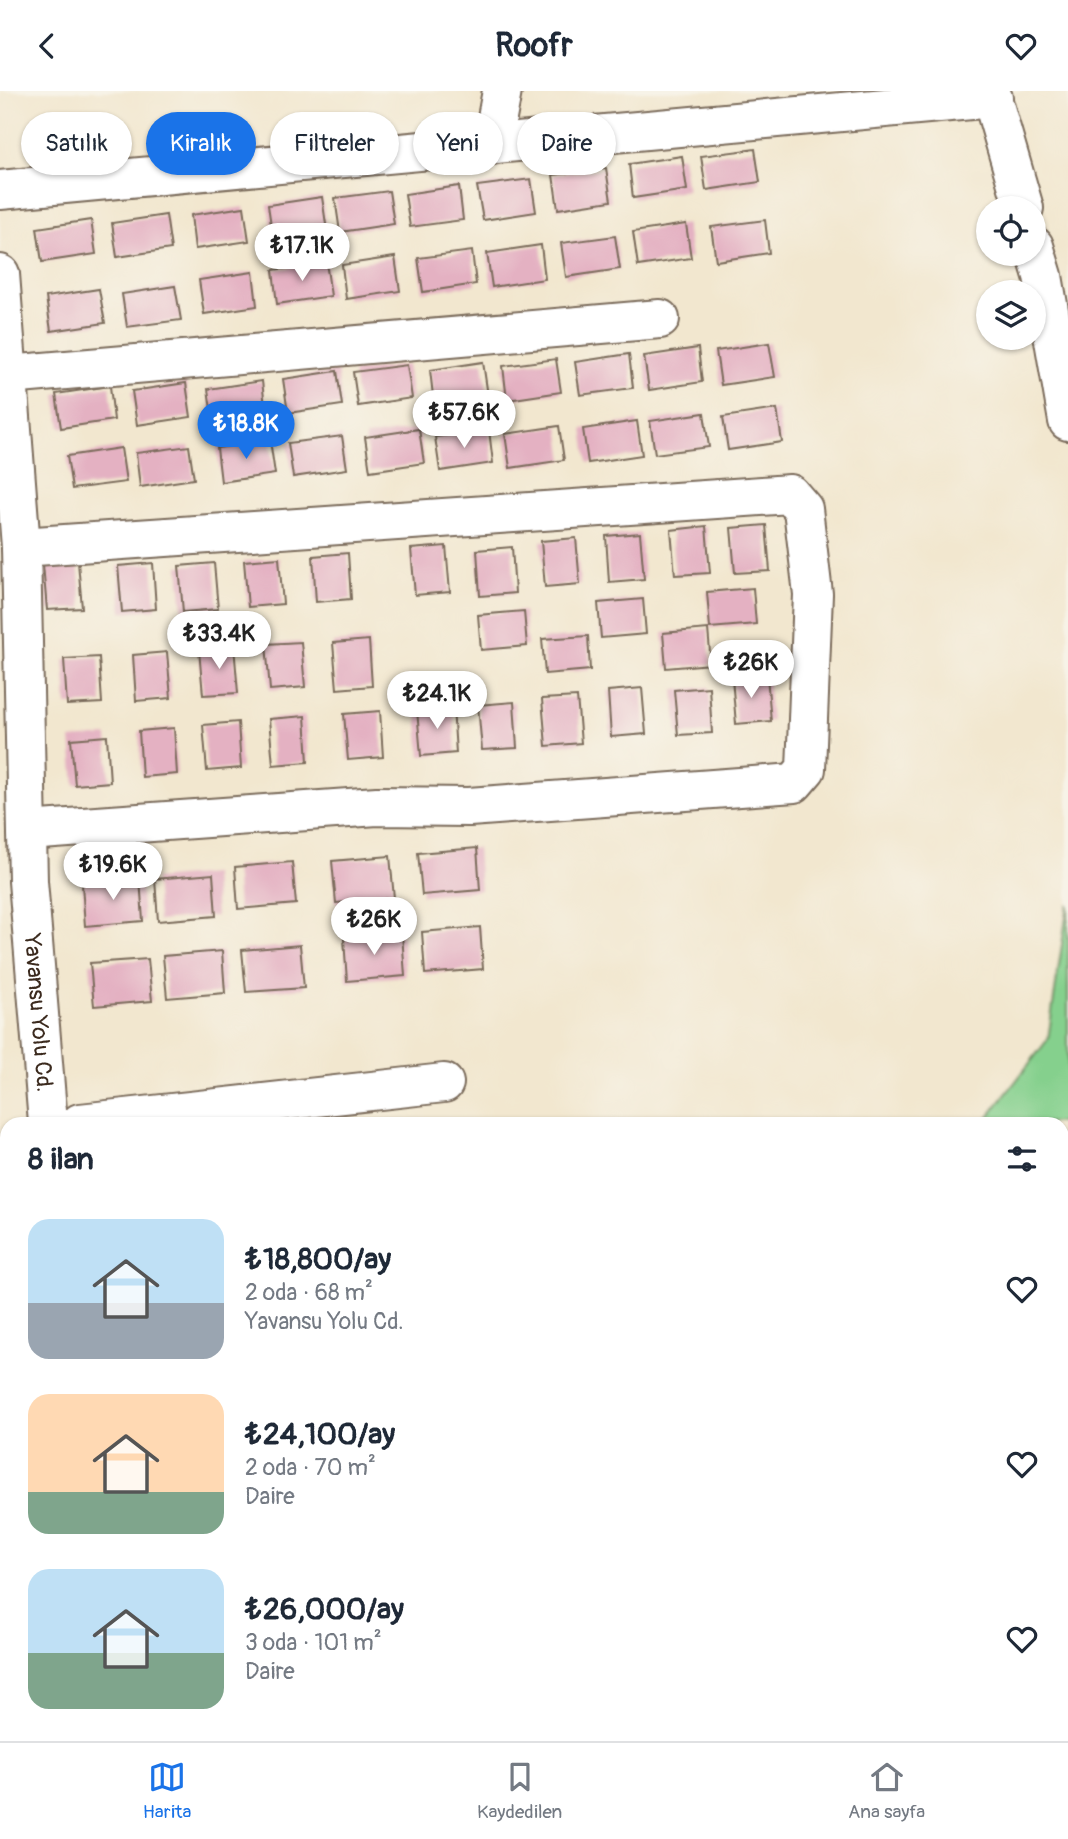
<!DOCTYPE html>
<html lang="tr">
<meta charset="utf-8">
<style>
body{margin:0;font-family:Pangolin,sans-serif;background:#f2f2f3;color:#1f2937;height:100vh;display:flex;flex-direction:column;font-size:26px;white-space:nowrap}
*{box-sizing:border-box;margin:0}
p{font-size:23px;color:#747a83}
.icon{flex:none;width:38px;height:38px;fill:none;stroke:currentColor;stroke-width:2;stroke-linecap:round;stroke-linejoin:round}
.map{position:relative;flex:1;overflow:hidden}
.drawer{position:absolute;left:0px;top:1026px;width:1069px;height:625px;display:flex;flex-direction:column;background:#fff;border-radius:21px 21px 0 0;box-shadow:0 2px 5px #0004}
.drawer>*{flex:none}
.top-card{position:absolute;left:21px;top:21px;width:700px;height:63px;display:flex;gap:14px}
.controls{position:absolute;left:976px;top:105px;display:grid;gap:14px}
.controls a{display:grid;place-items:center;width:70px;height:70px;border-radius:50%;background:#fff;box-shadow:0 2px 5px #0004;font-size:35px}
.price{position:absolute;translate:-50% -60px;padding:0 16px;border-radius:24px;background:#fff;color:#222;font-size:23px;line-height:46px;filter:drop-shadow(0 2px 4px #0008)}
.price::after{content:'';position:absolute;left:50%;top:42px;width:21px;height:16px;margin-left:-10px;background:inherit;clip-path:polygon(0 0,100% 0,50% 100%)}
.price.current{background:#1a73e8;color:#fff}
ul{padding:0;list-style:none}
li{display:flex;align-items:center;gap:21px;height:175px;padding:0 28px}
li span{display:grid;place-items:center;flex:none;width:196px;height:140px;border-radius:21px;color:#555}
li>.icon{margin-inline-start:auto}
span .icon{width:84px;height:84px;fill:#fffc;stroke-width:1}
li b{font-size:30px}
h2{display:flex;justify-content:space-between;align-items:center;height:84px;padding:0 28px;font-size:30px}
.pill{padding:0 24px;border-radius:32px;background:#fff;box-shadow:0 2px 5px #0004;font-size:24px;line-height:63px}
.pill.current{background:#1a73e8;color:#fff}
header{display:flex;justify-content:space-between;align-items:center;height:91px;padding:0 28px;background:#fff;font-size:32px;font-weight:800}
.menu{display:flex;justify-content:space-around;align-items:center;height:98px;border-top:2px solid #e0e1e3;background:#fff;font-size:19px;color:#747a83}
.menu a{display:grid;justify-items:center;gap:4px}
.menu .current{color:#1a73e8}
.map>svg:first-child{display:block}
.green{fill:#85d08d;stroke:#607d56;stroke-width:2}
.building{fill:#e4b1c2}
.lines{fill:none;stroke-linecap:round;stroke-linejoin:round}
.minor-casing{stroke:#7b6c5c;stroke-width:42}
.minor{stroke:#fff;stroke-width:38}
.labels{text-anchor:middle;stroke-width:5;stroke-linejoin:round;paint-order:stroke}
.street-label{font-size:23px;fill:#3b2a1e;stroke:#f7f3e8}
</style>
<header><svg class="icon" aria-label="back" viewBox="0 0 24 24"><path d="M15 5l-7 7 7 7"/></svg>Roofr<svg class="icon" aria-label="heart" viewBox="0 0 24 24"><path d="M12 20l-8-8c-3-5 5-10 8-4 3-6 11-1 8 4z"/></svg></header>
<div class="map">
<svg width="1068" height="1650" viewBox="0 0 1068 1650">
<rect width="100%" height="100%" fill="#f7f3e8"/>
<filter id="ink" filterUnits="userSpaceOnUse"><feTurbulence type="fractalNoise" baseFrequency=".0143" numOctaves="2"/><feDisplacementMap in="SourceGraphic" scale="14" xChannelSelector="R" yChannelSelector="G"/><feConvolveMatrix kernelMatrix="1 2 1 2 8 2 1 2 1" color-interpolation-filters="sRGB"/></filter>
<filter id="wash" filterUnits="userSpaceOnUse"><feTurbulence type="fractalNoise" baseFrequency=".00686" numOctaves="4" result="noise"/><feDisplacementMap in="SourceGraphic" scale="28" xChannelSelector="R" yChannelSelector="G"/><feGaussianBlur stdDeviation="1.57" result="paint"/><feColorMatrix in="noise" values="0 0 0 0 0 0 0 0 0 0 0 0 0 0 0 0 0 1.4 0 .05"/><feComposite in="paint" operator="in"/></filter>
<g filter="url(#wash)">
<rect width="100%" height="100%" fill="#f2e7cf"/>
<path class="green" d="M1068,813V1650H912L913,1643H1062V1032H984L1048,948Z"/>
<g id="blocks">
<g class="building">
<path d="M755,58L760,91L706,99L701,65Z"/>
<path d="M682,65L687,99L633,107L629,73Z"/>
<path d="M606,77L611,110L558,118L553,84Z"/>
<path d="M531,88L536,121L483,129L477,95Z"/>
<path d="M459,95L463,129L410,136L405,103Z"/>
<path d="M389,100L394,133L340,141L335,107Z"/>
<path d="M322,106L327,140L273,148L268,114Z"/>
<path d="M244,116L249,150L195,158L191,124Z"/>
<path d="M166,124L171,158L117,166L112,132Z"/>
<path d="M91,129L96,163L42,171L37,137Z"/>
<path d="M765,129L769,162L716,170L711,136Z"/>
<path d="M686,133L691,167L638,175L633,141Z"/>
<path d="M615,145L620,178L566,186L561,152Z"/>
<path d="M541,154L545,188L492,196L487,162Z"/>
<path d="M472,160L476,193L423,201L418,167Z"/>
<path d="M395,166L400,200L346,208L342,174Z"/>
<path d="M326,171L331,205L277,213L273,179Z"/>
<path d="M253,181L257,215L204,223L199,189Z"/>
<path d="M175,195L181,229L127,236L122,203Z"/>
<path d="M99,198L105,232L51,240L46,206Z"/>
<path d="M769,252L775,286L721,294L716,260Z"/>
<path d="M698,257L702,291L649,299L644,265Z"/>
<path d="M629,263L633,297L580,304L575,271Z"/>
<path d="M556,268L561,301L507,309L503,275Z"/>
<path d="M483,271L488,305L434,313L430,279Z"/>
<path d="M407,274L412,307L358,315L353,281Z"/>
<path d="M337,280L342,314L288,322L283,288Z"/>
<path d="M262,290L266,324L213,332L208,298Z"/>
<path d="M186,292L191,326L137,334L132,300Z"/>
<path d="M110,295L114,329L61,337L56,303Z"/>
<path d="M777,318L782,351L728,359L723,326Z"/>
<path d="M704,322L709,356L655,363L650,330Z"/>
<path d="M637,330L642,364L588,372L583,338Z"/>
<path d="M559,335L564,369L510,377L505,343Z"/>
<path d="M419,338L424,372L370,380L365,346Z"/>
<path d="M489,339L493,372L440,380L435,346Z"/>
<path d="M342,345L347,378L293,386L288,352Z"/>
<path d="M270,349L275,383L221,391L217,357Z"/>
<path d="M189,355L194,388L140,396L136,362Z"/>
<path d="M121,357L126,391L72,398L67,365Z"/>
<path d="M766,434L770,480L735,482L731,437Z"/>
<path d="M706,435L710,482L675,484L671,439Z"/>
<path d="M640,442L644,488L609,491L606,445Z"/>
<path d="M576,447L580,493L545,496L541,450Z"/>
<path d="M446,455L450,501L415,504L411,458Z"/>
<path d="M512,456L515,502L480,505L477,459Z"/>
<path d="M348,462L351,508L316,511L313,465Z"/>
<path d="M279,467L283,513L248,516L244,470Z"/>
<path d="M78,471L82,517L47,519L43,473Z"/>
<path d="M153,472L156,518L122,521L118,475Z"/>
<path d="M214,472L218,518L183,521L179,475Z"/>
<path d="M753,497L756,533L710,537L707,501Z"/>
<path d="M643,508L646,543L601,547L598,512Z"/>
<path d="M524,520L527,555L481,559L478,524Z"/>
<path d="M708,538L711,573L666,577L663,542Z"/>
<path d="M588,545L590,579L545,583L542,548Z"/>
<path d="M369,549L372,595L337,598L333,552Z"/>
<path d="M301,551L305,596L270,599L266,553Z"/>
<path d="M234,555L238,602L203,604L199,559Z"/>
<path d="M167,561L171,607L136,610L133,564Z"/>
<path d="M99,566L102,612L67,614L64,568Z"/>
<path d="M767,585L771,630L736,633L732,587Z"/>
<path d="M709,596L712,642L678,644L674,599Z"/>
<path d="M642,597L646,643L611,646L608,600Z"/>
<path d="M577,606L581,652L546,655L542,608Z"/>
<path d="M514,611L517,657L482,659L478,614Z"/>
<path d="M453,616L456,662L421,665L417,619Z"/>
<path d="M380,620L383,666L348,669L344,623Z"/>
<path d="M305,625L308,671L273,674L269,628Z"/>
<path d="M238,631L241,677L207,680L203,634Z"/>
<path d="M174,637L177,683L142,686L139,640Z"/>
<path d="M107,645L110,691L75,694L71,648Z"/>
<path d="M477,757L480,799L422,804L418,762Z"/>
<path d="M390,765L394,807L336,812L332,770Z"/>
<path d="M292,771L296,813L238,818L235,776Z"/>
<path d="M213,783L216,825L158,830L155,788Z"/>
<path d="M140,787L143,830L85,835L82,793Z"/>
<path d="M480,836L483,878L425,883L422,841Z"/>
<path d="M402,843L405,885L347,890L344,848Z"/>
<path d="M300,854L304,897L246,901L242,859Z"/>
<path d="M222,860L225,902L167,907L163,865Z"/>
<path d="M148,868L152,910L94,915L90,872Z"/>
</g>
</g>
</g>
<g filter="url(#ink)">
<use href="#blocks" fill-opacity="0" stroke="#7b6c5c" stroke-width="2"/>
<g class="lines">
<g class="minor-casing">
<g id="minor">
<path d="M990,0L1024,117"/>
<path d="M492,54L502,0"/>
<path d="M0,99L993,7"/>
<path d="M1034,155L1043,185L1068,330"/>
<path id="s1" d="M0,183L21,456L28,790L48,1032"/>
<path d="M8,284L660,228"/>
<path d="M21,456L790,403L803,418L813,503L806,678L794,692L469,716L377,715L27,740"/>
<path d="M80,1032L444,992"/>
<path d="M0,1492L7,1491"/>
<path d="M105,1643V1650"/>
</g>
</g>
<use href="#minor" class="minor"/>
</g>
</g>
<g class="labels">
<g class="street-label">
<text dy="8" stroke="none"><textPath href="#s1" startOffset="740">Yavansu Yolu Cd.</textPath></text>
</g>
</g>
</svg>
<div class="controls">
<a><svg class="icon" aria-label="locate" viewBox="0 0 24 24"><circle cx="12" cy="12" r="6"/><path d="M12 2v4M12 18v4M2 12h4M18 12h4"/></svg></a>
<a><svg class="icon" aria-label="layers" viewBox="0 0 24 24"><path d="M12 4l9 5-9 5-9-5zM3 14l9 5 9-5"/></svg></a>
</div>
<b class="price" style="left:302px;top:192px">₺17.1K</b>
<b class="price" style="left:464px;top:359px">₺57.6K</b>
<b class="price current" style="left:246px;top:370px">₺18.8K</b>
<b class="price" style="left:219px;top:580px">₺33.4K</b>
<b class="price" style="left:751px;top:609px">₺26K</b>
<b class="price" style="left:437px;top:640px">₺24.1K</b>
<b class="price" style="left:113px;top:811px">₺19.6K</b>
<b class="price" style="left:374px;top:866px">₺26K</b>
<div class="top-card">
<a class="pill">Satılık</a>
<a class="pill current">Kiralık</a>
<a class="pill">Filtreler</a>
<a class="pill">Yeni</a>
<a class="pill">Daire</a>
</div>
<section class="drawer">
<h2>8 ilan<svg class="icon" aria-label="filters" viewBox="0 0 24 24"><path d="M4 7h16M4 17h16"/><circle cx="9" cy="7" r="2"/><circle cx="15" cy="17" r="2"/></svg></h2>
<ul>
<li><span style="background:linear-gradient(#bfe0f5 60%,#9aa5b1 0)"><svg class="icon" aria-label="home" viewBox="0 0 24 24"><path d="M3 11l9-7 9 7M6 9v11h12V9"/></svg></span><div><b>₺18,800/ay</b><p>2 oda · 68 m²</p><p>Yavansu Yolu Cd.</p></div><svg class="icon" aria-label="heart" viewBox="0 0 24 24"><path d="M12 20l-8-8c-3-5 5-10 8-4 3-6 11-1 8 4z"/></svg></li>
<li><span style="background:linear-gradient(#ffd9b3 70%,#7fa58c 0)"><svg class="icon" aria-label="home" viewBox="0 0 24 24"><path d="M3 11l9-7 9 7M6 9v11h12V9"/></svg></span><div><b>₺24,100/ay</b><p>2 oda · 70 m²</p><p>Daire</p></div><svg class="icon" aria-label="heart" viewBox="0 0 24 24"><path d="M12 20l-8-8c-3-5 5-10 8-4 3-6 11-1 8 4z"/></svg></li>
<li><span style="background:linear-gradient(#bfe0f5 60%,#7fa58c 0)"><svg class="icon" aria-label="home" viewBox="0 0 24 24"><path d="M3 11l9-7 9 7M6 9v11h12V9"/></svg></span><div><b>₺26,000/ay</b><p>3 oda · 101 m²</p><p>Daire</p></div><svg class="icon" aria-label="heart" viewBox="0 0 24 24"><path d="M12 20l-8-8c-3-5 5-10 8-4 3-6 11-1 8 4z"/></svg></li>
</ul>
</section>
</div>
<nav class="menu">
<a class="current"><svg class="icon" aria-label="map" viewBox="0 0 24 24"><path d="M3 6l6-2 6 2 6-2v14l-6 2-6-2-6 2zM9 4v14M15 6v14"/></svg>Harita</a>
<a><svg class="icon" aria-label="saved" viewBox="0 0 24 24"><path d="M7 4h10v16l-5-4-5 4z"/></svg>Kaydedilen</a>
<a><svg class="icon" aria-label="home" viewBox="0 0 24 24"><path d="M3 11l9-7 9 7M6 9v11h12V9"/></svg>Ana sayfa</a>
</nav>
